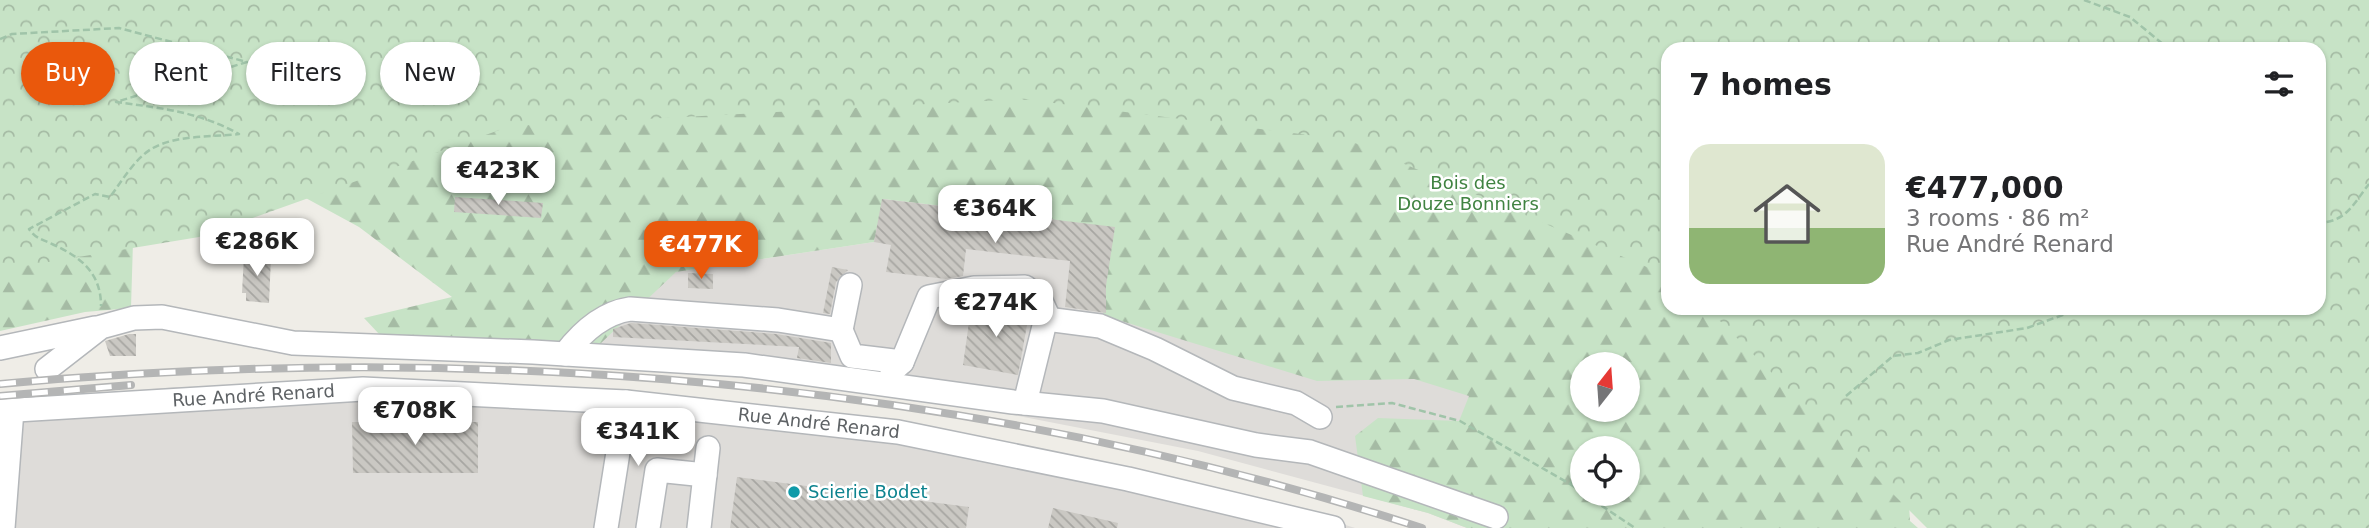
<!DOCTYPE html>
<meta charset="utf-8">
<style>
body{margin:0;font-family:"DejaVu Sans",sans-serif;background:#f6f6f6;color:#202124;height:100vh;display:flex;flex-direction:column;font-size:26px;white-space:nowrap}
*{box-sizing:border-box;margin:0}
p{font-size:23px;color:#757577}
.icon{flex:none;width:38px;height:38px;fill:none;stroke:currentColor;stroke-width:2;stroke-linecap:round;stroke-linejoin:round}
.map{position:relative;flex:1;overflow:hidden}
.details{position:absolute;left:1661px;top:42px;width:665px;height:273px;display:flex;flex-direction:column;background:#fff;border-radius:21px;box-shadow:0 2px 5px #0004}
.details>*{flex:none}
.hud{position:absolute;left:21px;top:42px;width:665px;height:63px;display:flex;gap:14px}
.needle{width:46px;rotate:17deg}
.tools{position:absolute;left:1570px;top:352px;display:grid;gap:14px}
.tools a{display:grid;place-items:center;width:70px;height:70px;border-radius:50%;background:#fff;box-shadow:0 2px 5px #0004;font-size:35px}
.price{position:absolute;translate:-50% -60px;padding:0 16px;border-radius:14px;background:#fff;color:#222;font-size:23px;line-height:46px;filter:drop-shadow(0 2px 4px #0008)}
.price::after{content:'';position:absolute;left:50%;top:42px;width:21px;height:16px;margin-left:-10px;background:inherit;clip-path:polygon(0 0,100% 0,50% 100%)}
.price.current{background:#ea580c;color:#fff}
ul{padding:0;list-style:none}
li{display:flex;align-items:center;gap:21px;height:175px;padding:0 28px}
li span{display:grid;place-items:center;flex:none;width:196px;height:140px;border-radius:21px;color:#555}
li>.icon{margin-inline-start:auto}
span .icon{width:84px;height:84px;fill:#fffc;stroke-width:1}
li b{font-size:30px}
h2{display:flex;justify-content:space-between;align-items:center;height:84px;padding:0 28px;font-size:30px}
.tag{padding:0 24px;border-radius:32px;background:#fff;box-shadow:0 2px 5px #0004;font-size:24px;line-height:63px}
.tag.current{background:#ea580c;color:#fff}
.map>svg:first-child{display:block}
.industrial{fill:#dedcd9;fill-rule:evenodd}
.forest{fill:url(#forest-firs);fill-rule:evenodd}
.park{fill:url(#park-crowns)}
.building{fill:url(#building-back-hatch)}
.lines{fill:none;stroke-linecap:round;stroke-linejoin:round}
.minor-casing{stroke:#b4b7ba;stroke-width:26}
.path{stroke:#a0c4a9;stroke-width:2.5;stroke-dasharray:7 3.5;stroke-linecap:butt}
.minor{stroke:#fff;stroke-width:23}
.rail-casing{stroke:#b4b5b5;stroke-width:8}
.rail{stroke:#fff;stroke-width:5;stroke-dasharray:16;stroke-linecap:butt}
.culture-dot{fill:#0f9aa8;stroke:#fff;stroke-width:2.5}
.labels{text-anchor:middle;stroke-width:5;stroke-linejoin:round;paint-order:stroke}
.park-label{font-size:18px;fill:#408341;stroke:#fff}
.street-label{font-size:18px;fill:#5e6265;stroke:#fff}
.culture-label{font-size:18px;fill:#0d838f;stroke:#fff;text-anchor:start}
</style>
<div class="map">
<svg width="2369" height="528" viewBox="0 0 2369 528">
<defs>
<pattern id="forest-firs" width="22" height="20" patternUnits="userSpaceOnUse" patternTransform="scale(1.75)"><rect width="22" height="20" fill="#c7e3c6"/><path d="M5 1l3.5 6h-7zM16 11l3.5 6h-7z" fill="#a5bba4"/></pattern>
<pattern id="park-crowns" width="20" height="18" patternUnits="userSpaceOnUse" patternTransform="scale(1.75)"><rect width="20" height="18" fill="#c7e3c6"/><path d="M2 6a3 3 0 1 1 6 0M12 15a3 3 0 1 1 6 0" fill="none" stroke="#a5bba4"/></pattern>
<pattern id="building-back-hatch" width="6" height="6" patternUnits="userSpaceOnUse" patternTransform="scale(1.75)"><rect width="6" height="6" fill="#cac8c3"/><path d="M-1 5l2 2M0 0l6 6M5-1l2 2" fill="none" stroke="#a7a6a2"/></pattern>
</defs>
<rect width="100%" height="100%" fill="#efede7"/>
<g class="industrial">
<path d="M882,199L1114,226L1582,410H1609L1676,528H1467L1428,513L1198,451L931,399L650,368L503,359L676,272L874,242ZM1582,448H1628V494H1582Z"/>
<path d="M334,386L623,396L1304,512L1355,528H0L18,400L176,387Z"/>
</g>
<path class="forest" d="M0,0H2369V528L1909,505L1910,521L1918,528H1467L1428,513L1363,496L1355,436L1378,418L1459,421L1469,396L1414,379L1317,381L1105,316L1053,219L883,199L874,242L676,272L600,344L379,334L364,318L452,297L359,227L280,184L133,242L131,308L85,312L0,331ZM1668,49H2319V308H1668ZM1582,364H1628V410H1582ZM1582,448H1628V494H1582Z"/>
<path class="park" d="M0,0H2369V528H1927L1707,308H2319V49H1668V276L1348,140L1022,99L511,126L199,237L0,270Z"/>
<g class="building">
<path d="M455,197L543,203L541,218L454,212Z"/>
<path d="M882,199L1115,227L1106,286V313L1065,307L1070,261L966,249L963,276L946,279L886,272L891,245L874,242Z"/>
<path d="M291,240H307L308,257H291Z"/>
<path d="M244,255L271,257L269,303L246,301V293H242Z"/>
<path d="M832,267L848,270L836,282L830,314L823,313Z"/>
<path d="M688,273L713,274V289L688,288Z"/>
<path d="M1005,301L1003,309L1029,314L1018,375L963,365L971,308L984,310L985,302Z"/>
<path d="M631,323L776,334L831,343V363L797,358L799,347L613,337V329Z"/>
<path d="M129,334H136V356H110L105,341Z"/>
<path d="M352,422H478V473H353Z"/>
<path d="M737,477L969,507L966,528H730Z"/>
<path d="M1053,508L1118,523L1117,528H1048Z"/>
</g>
<g class="lines">
<g class="minor-casing">
<g id="minor">
<path d="M1054,320L1100,326L1155,349L1233,388L1296,403L1320,417"/>
<path d="M841,330L850,285"/>
<path d="M0,348L95,328"/>
<path d="M565,354C581,333 603,313 630,309L778,320L841,330L852,356L902,362"/>
<path d="M47,369L101,327L134,318L162,317L293,343L533,352L744,365L1013,402L1103,411L1256,445L1310,452L1496,517"/>
<path d="M892,371L902,362L929,297L974,288L1025,287L1040,299L1047,314L1025,403"/>
<path id="s1" d="M0,411L363,389L626,402L898,432L1128,479L1333,528"/>
<path d="M3,528L12,410"/>
<path d="M606,528L626,402"/>
<path d="M648,528L657,470L705,475"/>
<path d="M699,528L708,448"/>
</g>
</g>
<g class="path">
<path d="M2084,0L2130,17L2169,49"/>
<path d="M0,39L12,34L119,28L247,62L116,102C160,108 200,112 239,134C213,137 176,135 153,148C135,158 122,181 110,197L95,194L29,229C36,239 42,239 52,244C81,257 101,273 101,306"/>
<path d="M2319,215L2326,222C2348,219 2356,200 2369,184"/>
<path d="M1846,396L1893,356L1918,353L1949,340L2027,328L2082,308"/>
<path d="M1336,407L1392,403L1460,421L1570,484L1582,465"/>
<path d="M1589,448L1593,438"/>
<path d="M1570,484L1582,492"/>
<path d="M1584,494L1635,528"/>
</g>
<use href="#minor" class="minor"/>
<g class="rail-casing">
<g id="rail">
<path d="M0,384C476,341 966,379 1422,528"/>
<path d="M0,396L131,385"/>
</g>
</g>
<use href="#rail" class="rail"/>
</g>
<circle class="culture-dot" cx="794" cy="492" r="7"/>
<g class="labels">
<g class="park-label">
<text x="1468" y="189">Bois des<tspan x="1468" dy="21">Douze Bonniers</tspan></text>
</g>
<g class="street-label">
<text dy="6" stroke="none"><textPath href="#s1" startOffset="254">Rue André Renard</textPath></text>
<text dy="6" stroke="none"><textPath href="#s1" startOffset="821">Rue André Renard</textPath></text>
</g>
<g class="culture-label">
<text x="808" y="498">Scierie Bodet</text>
</g>
</g>
</svg>
<div class="tools">
<a><svg class="needle" viewBox="-14 -14 28 28"><path d="M0-13l5 13h-10z" fill="#e53935"/><path d="M0 13l5-13h-10z" fill="#757577"/></svg></a>
<a><svg class="icon" aria-label="locate" viewBox="0 0 24 24"><circle cx="12" cy="12" r="6"/><path d="M12 2v4M12 18v4M2 12h4M18 12h4"/></svg></a>
</div>
<b class="price" style="left:498px;top:207px">€423K</b>
<b class="price" style="left:995px;top:245px">€364K</b>
<b class="price" style="left:257px;top:278px">€286K</b>
<b class="price current" style="left:701px;top:281px">€477K</b>
<b class="price" style="left:996px;top:339px">€274K</b>
<b class="price" style="left:415px;top:447px">€708K</b>
<b class="price" style="left:638px;top:468px">€341K</b>
<div class="hud">
<a class="tag current">Buy</a>
<a class="tag">Rent</a>
<a class="tag">Filters</a>
<a class="tag">New</a>
</div>
<section class="details">
<h2>7 homes<svg class="icon" aria-label="filters" viewBox="0 0 24 24"><path d="M4 7h16M4 17h16"/><circle cx="9" cy="7" r="2"/><circle cx="15" cy="17" r="2"/></svg></h2>
<ul>
<li><span style="background:linear-gradient(#dfe7d0 60%,#8fb573 0)"><svg class="icon" aria-label="home" viewBox="0 0 24 24"><path d="M3 11l9-7 9 7M6 9v11h12V9"/></svg></span><div><b>€477,000</b><p>3 rooms · 86 m²</p><p>Rue André Renard</p></div></li>
</ul>
</section>
</div>
